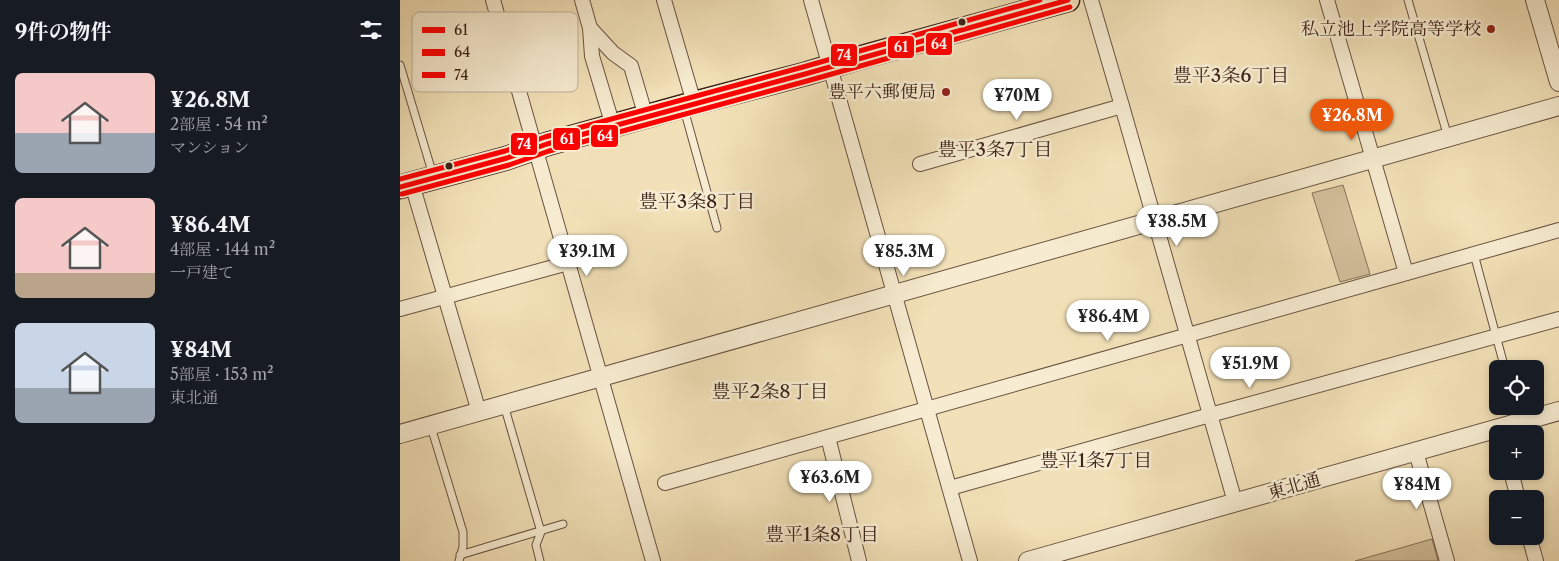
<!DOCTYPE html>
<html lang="ja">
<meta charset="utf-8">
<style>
body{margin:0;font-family:"Libre Caslon Text","Noto Serif JP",serif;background:#242831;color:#f1f3f6;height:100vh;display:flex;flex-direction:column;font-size:19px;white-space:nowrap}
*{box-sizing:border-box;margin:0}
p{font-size:16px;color:#9ea1a6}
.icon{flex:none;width:28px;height:28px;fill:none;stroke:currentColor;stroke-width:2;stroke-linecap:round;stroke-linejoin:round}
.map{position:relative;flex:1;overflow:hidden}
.drawer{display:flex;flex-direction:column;background:#171b24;width:400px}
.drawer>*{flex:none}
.buttons{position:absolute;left:1089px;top:360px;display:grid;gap:10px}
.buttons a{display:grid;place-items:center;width:55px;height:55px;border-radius:8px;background:#171b24;box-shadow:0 2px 8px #0003;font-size:25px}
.price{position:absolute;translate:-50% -42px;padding:0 11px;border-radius:18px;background:#fff;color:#222;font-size:16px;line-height:32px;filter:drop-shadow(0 1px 2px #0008)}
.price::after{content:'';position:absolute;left:50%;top:30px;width:15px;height:11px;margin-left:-8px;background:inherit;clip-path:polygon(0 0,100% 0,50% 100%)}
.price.on{background:#ea580c;color:#fff}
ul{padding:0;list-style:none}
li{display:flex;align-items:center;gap:15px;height:125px;padding:0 15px}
li span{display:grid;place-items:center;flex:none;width:140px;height:100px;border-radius:8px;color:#555}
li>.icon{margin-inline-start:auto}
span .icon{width:60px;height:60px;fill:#fffc;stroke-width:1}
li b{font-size:21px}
h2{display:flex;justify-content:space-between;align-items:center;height:60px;padding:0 15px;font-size:21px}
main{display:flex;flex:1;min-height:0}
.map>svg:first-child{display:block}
.green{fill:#d3c19d;stroke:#86725a}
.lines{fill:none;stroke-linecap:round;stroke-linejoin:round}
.service-casing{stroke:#685240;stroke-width:9}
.minor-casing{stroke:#685240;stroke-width:16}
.tertiary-casing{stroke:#685240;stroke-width:20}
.trunk-casing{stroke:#3a2218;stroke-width:25}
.service{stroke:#f7ecd1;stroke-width:7}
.minor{stroke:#f7ecd1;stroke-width:14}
.tertiary{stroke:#f7ecd1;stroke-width:18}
.trunk{stroke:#f2e1b8;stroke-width:22}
.bus-1-casing{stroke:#f7ecd1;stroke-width:9}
.bus-2-casing{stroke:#f7ecd1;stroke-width:9}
.bus-3-casing{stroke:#f7ecd1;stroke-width:9}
.bus-1{stroke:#f00;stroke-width:5}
.bus-2{stroke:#f00;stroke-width:5}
.bus-3{stroke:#f00;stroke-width:5}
.bus-dot{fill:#3a2218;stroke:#f7ecd1;stroke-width:2}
.poi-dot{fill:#8f2418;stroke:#f7ecd1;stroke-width:2}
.labels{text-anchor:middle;stroke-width:5;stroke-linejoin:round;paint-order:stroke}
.poi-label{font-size:18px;fill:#3a2218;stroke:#f7ecd1;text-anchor:end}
.street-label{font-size:18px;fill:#3a2218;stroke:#f7ecd1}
.neighbourhood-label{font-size:19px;fill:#3a2218;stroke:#f7ecd1}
.key{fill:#f7ecd1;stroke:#beaf9a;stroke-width:1}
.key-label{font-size:14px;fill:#3a2218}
.line-badge{stroke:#f7ecd1;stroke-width:2}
.badge-label{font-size:14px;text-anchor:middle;font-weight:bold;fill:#fff}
</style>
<main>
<section class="drawer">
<h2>9件の物件<svg class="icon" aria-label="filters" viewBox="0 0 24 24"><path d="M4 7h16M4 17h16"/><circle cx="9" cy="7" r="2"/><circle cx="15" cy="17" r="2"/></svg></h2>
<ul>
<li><span style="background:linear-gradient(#f6c9c9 60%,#9aa5b1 0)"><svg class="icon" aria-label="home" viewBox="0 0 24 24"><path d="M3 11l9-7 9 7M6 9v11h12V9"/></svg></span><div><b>¥26.8M</b><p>2部屋 · 54 m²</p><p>マンション</p></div></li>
<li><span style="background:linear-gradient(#f6c9c9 75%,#b9a48a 0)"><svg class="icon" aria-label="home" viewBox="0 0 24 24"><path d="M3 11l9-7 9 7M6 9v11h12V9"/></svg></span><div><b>¥86.4M</b><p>4部屋 · 144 m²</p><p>一戸建て</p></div></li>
<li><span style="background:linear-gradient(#c9d6e8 65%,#9aa5b1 0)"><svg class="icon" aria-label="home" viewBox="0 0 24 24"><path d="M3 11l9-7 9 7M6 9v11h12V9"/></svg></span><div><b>¥84M</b><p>5部屋 · 153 m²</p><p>東北通</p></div></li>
</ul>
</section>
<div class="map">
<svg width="1159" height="561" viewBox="0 0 1159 561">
<rect width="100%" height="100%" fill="#f2e1b8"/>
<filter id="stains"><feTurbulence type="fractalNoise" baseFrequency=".004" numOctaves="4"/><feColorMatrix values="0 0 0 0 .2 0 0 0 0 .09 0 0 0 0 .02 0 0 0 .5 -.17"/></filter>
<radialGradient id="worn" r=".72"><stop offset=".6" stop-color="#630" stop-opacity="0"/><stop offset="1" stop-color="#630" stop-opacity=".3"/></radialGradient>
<g class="green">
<path d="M943,185L970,274L940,282L912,193Z"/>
<path d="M1032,539L1038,561H955Z"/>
</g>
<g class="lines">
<g class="service-casing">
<g id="service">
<path d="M1008,0L1048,137"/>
<path d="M0,65L33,175"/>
<path d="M284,109L317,228"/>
<path d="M1074,254L1105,369"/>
<path d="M104,405L141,532L136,545L140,561"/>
<path d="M1115,406L1120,422"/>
<path d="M31,427L63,532V547L59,561"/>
<path d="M60,555L163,524"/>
</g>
</g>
<g class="minor-casing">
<g id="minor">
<path d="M93,0L253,561"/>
<path d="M182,0L190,28L192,56L213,126"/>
<path d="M264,0L294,103"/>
<path d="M411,0L570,561"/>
<path d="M691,0L722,106L835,502"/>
<path d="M927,0L1006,273"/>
<path d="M190,28L213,53L231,66L246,117"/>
<path d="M520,164L722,106"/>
<path d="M12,184L79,412"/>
<path d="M0,309L168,263"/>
<path d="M428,437L459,561"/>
<path d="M1016,452L1047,561"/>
<path d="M1111,471L1118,499"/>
<path d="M265,483L1159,230"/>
<path d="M550,488L810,415L1159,319"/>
<path d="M1129,536L1136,561"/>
</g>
</g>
<g class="tertiary-casing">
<g id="tertiary">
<path d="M1135,0L1159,82"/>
<path d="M0,434L1159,106"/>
<path d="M628,561L1159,411"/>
</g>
</g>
<g class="trunk-casing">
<path id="trunk" d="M0,187L107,158L147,144L294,103L405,74L455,59L668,0"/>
</g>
<use href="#service" class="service"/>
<use href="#minor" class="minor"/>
<use href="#tertiary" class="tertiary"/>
<use href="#trunk" class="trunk"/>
<g class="bus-1-casing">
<path id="bus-1" d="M0,187L107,158L147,144L405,74L668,0"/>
</g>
<g class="bus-2-casing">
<path id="bus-2" d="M2,194L109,165L149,151L407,81L670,7"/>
</g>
<g class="bus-3-casing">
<path id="bus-3" d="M0,179L105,151L145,137L403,67L640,0"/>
</g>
<use href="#bus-1" class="bus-1"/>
<use href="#bus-2" class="bus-2"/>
<use href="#bus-3" class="bus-3"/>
</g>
<g class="bus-dot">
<circle cx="562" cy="22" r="4.5"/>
<circle cx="49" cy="166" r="4.5"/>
</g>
<g class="poi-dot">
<circle cx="1091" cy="29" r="5"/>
<circle cx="546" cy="92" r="5"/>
</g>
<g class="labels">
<g class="poi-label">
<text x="1081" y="35">私立池上学院高等学校</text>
<text x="536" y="98">豊平六郵便局</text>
</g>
<g class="street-label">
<text transform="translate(894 486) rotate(-16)" y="6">東北通</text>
</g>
<g class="neighbourhood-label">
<text x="831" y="82">豊平3条6丁目</text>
<text x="595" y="156">豊平3条7丁目</text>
<text x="297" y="208">豊平3条8丁目</text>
<text x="370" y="398">豊平2条8丁目</text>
<text x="696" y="467">豊平1条7丁目</text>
<text x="422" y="541">豊平1条8丁目</text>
</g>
</g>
<rect x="12" y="12" width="166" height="80" rx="8" class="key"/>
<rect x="22" y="27" width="23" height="6" fill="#f00"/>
<rect x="22" y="49" width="23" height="7" fill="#f00"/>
<rect x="22" y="72" width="23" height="6" fill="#f00"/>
<g class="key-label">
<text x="54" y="35">61</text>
<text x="54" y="57">64</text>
<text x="54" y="80">74</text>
</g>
<g class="line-badge">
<rect x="525" y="32" width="28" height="24" rx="5" fill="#f00"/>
<rect x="487" y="35" width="28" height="24" rx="5" fill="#f00"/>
<rect x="430" y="43" width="28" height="24" rx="5" fill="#f00"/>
<rect x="190" y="124" width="29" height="24" rx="5" fill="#f00"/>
<rect x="152" y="127" width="29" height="24" rx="5" fill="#f00"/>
<rect x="110" y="132" width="28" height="24" rx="5" fill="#f00"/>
</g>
<g class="badge-label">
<text x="539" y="49">64</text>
<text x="501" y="52">61</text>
<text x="444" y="60">74</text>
<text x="205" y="141">64</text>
<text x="167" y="144">61</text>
<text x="124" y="149">74</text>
</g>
<rect width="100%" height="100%" filter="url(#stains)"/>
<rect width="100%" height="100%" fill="url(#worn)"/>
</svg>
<div class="buttons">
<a><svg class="icon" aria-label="locate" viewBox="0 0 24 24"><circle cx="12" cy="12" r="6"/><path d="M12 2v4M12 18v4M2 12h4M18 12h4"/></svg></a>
<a>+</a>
<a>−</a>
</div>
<b class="price" style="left:617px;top:121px">¥70M</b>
<b class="price on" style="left:952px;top:141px">¥26.8M</b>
<b class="price" style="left:777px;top:247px">¥38.5M</b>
<b class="price" style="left:187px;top:277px">¥39.1M</b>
<b class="price" style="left:504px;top:277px">¥85.3M</b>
<b class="price" style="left:708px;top:342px">¥86.4M</b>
<b class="price" style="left:850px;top:389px">¥51.9M</b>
<b class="price" style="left:430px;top:503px">¥63.6M</b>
<b class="price" style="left:1017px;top:510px">¥84M</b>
</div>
</main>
